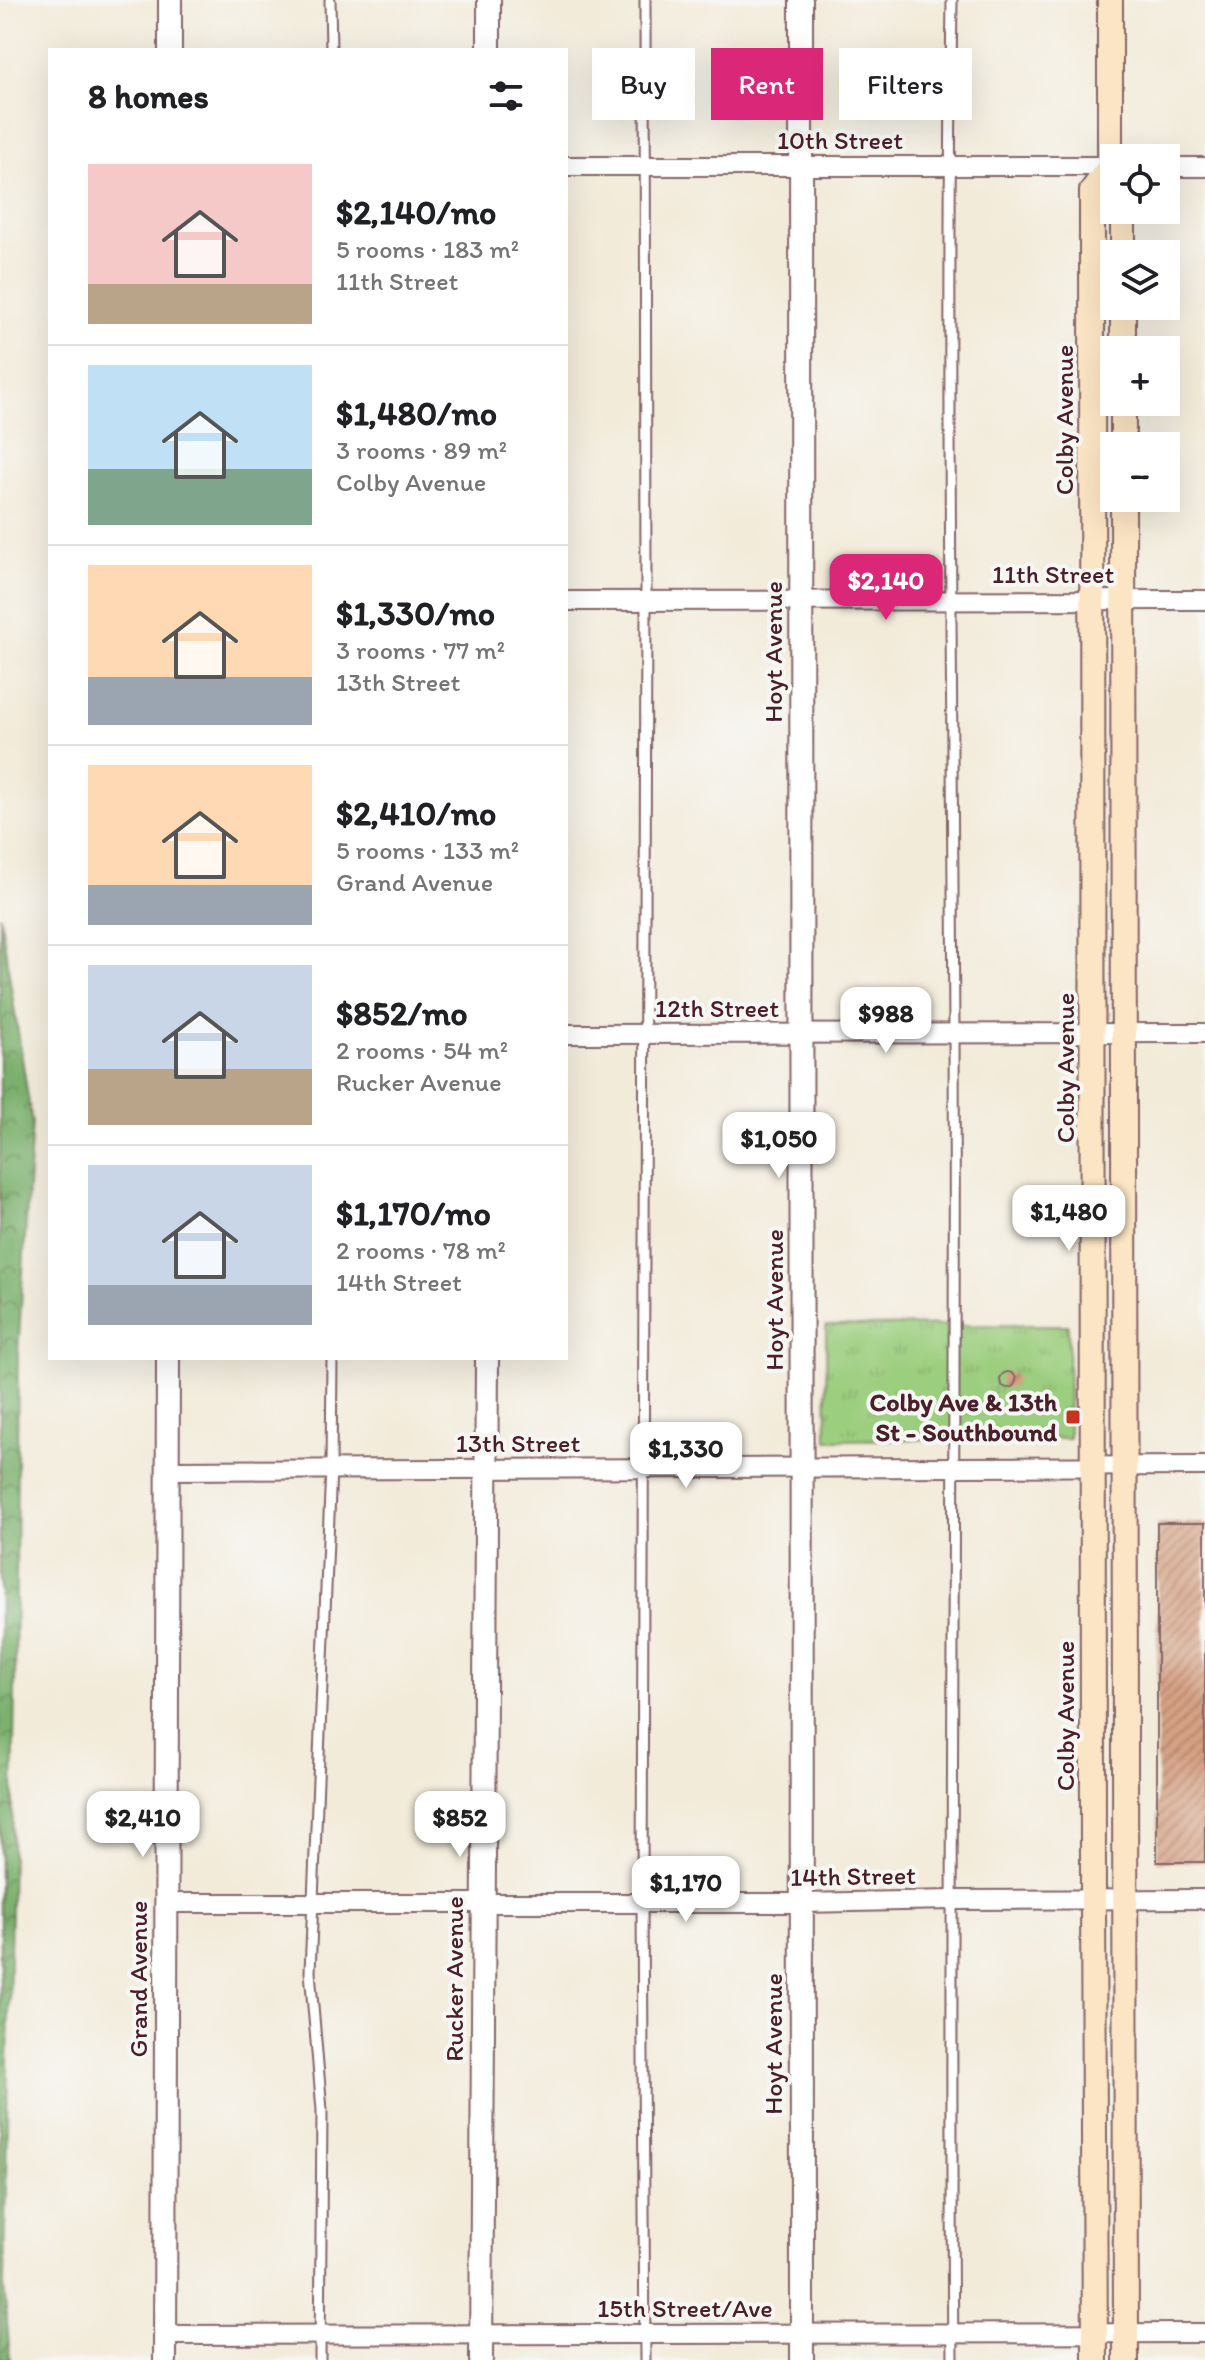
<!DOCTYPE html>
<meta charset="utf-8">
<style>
body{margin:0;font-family:Itim,sans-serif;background:#f6f6f6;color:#202124;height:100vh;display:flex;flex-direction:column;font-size:30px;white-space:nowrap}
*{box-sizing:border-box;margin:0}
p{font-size:26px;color:#757577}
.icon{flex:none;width:44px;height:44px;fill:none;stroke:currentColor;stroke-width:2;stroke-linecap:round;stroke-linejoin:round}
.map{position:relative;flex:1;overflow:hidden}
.side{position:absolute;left:48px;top:48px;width:520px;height:1312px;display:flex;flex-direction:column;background:#fff;border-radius:0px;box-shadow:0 8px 32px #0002}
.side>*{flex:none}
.guide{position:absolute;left:592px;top:48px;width:492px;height:72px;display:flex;gap:16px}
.buttons{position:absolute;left:1100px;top:144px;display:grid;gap:16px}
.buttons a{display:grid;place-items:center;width:80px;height:80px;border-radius:0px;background:#fff;box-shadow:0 8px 32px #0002;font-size:40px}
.price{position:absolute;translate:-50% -68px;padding:0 18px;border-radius:16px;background:#fff;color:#222;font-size:26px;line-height:52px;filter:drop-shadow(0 2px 4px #0008)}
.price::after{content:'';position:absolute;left:50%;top:48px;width:24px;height:18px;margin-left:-12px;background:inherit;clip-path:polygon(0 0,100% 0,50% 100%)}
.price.selected{background:#db2777;color:#fff}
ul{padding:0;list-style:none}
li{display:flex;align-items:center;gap:24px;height:200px;padding:0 40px}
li+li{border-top:2px solid #e0e0e0}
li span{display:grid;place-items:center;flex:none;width:224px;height:160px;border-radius:0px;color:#555}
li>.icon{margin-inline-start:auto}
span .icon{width:96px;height:96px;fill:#fffc;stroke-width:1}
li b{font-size:34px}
h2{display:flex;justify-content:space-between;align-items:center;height:96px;padding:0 40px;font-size:34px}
.chip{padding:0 28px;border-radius:0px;background:#fff;box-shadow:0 8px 32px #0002;font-size:28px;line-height:72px}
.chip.selected{background:#db2777;color:#fff}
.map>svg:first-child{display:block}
.forest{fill:url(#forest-crowns);stroke:#63684c;stroke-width:2}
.park{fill:url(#park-tufts);stroke:#727654;stroke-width:2}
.building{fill:url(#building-hatch)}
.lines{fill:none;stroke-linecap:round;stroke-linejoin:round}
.service-casing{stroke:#856668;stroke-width:13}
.minor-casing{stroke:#856668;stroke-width:22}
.tertiary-casing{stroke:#856668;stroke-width:26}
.secondary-casing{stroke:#856668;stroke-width:28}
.service{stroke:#fff;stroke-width:9}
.minor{stroke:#fff;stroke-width:18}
.tertiary{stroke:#fff;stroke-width:22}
.secondary{stroke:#fce5c4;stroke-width:24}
.poi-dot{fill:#c8321e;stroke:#f6f6f2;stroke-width:3}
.labels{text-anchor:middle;stroke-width:8;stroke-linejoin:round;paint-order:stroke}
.street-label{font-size:26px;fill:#4a1f2b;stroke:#f6f6f2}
.poi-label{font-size:26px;font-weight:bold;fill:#4a1f2b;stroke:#f6f6f2;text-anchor:end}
</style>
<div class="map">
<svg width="1205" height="2360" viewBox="0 0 1205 2360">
<defs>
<pattern id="forest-crowns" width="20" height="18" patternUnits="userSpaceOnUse" patternTransform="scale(2)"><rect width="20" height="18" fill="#7cb16d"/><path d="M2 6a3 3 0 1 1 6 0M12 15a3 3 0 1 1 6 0" fill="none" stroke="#688f5a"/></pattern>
<pattern id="park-tufts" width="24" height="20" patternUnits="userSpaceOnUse" patternTransform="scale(2)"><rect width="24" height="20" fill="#9bce7e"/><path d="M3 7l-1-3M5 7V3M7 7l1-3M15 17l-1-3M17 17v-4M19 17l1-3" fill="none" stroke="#87b06d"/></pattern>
<pattern id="building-hatch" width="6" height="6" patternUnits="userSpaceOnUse" patternTransform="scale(2)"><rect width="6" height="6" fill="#d6a184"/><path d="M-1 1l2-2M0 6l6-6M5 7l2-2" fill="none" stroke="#b0836c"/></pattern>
</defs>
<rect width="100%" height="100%" fill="#f6f6f2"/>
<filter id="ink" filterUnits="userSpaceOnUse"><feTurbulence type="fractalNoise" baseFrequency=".0125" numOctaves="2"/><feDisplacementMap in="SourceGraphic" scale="16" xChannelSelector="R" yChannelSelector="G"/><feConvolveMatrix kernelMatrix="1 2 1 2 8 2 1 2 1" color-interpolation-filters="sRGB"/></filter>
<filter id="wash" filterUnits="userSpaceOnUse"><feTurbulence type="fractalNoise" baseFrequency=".006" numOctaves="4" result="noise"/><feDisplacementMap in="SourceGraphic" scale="32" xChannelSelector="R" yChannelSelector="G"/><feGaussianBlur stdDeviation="1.8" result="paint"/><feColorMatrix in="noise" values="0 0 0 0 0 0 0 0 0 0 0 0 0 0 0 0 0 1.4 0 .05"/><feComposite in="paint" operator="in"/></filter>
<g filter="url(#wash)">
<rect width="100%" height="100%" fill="#f3ebda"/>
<path class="forest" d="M0,915L32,1123L18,1355L15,1690L4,2285L10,2360H0Z"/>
<path class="park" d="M1068,1325L1069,1438L827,1440L826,1326Z"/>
<g id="blocks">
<g class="building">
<circle cx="1008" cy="1380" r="8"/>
<rect x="1157" y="1523" width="48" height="339"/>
</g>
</g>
</g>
<g filter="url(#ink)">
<use href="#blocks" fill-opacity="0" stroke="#856668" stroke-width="2"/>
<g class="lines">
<g class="service-casing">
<g id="service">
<path d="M330,0L331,50"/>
<path d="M952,0C947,344 952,688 954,1032C956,1474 949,1917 953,2360"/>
<path d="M320,2360L322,2110L310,1972L331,1468L332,1358"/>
<path d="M645,2360L642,1903L646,601L645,0"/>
</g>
</g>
<g class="minor-casing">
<g id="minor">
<path d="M566,166H1114"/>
<path d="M1166,167H1205"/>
<path d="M566,601L1205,600"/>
<path d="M566,1034L1205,1033"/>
<path d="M167,1470L1205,1466"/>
<path d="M166,1903H801L952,1900L1205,1899"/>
<path d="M165,2335L1205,2333"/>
</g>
</g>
<g class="tertiary-casing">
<g id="tertiary">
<path d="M170,0V50"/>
<path d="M489,0V50"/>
<path d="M801,0L802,2360"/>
<path d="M165,2360L168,1358"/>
<path d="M481,2360L487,1358"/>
</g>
</g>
<g class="secondary-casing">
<g id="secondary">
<path d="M1110,0V166L1114,174"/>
<path d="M1123,210V254"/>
<path d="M1123,306V350"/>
<path d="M1123,402V446"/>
<path d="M1123,498L1126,2360"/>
<path d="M1095,2360L1093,1899L1092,191L1110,166"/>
</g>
</g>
<use href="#service" class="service"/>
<use href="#minor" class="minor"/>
<use href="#tertiary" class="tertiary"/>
<use href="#secondary" class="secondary"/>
</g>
</g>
<rect class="poi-dot" x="1065" y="1409" width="16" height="16" rx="4"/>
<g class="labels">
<g class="street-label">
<text x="840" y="149">10th Street</text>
<text transform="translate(1064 420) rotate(-90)" y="9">Colby Avenue</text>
<text x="1053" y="583">11th Street</text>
<text transform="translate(773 652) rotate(-90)" y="9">Hoyt Avenue</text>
<text x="717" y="1017">12th Street</text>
<text transform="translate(1065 1068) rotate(-90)" y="9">Colby Avenue</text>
<text transform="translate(774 1300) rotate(-90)" y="9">Hoyt Avenue</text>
<text x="518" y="1452">13th Street</text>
<text transform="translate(1065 1716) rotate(-90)" y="9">Colby Avenue</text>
<text transform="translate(853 1876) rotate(-1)" y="9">14th Street</text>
<text transform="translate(138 1979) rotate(-90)" y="9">Grand Avenue</text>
<text transform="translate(454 1979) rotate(-90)" y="9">Rucker Avenue</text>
<text transform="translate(773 2044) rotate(-90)" y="9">Hoyt Avenue</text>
<text x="685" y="2317">15th Street/Ave</text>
</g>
<g class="poi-label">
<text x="1057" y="1411">Colby Ave &amp; 13th<tspan x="1057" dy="30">St - Southbound</tspan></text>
</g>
</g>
</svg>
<div class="buttons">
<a><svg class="icon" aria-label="locate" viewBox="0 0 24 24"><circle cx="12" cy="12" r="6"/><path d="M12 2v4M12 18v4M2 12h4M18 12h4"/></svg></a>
<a><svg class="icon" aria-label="layers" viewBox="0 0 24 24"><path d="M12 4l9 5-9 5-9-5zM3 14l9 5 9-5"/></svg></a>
<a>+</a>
<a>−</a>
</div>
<b class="price selected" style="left:886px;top:622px">$2,140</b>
<b class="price" style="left:886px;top:1055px">$988</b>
<b class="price" style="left:779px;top:1180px">$1,050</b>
<b class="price" style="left:1069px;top:1253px">$1,480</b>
<b class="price" style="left:686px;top:1490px">$1,330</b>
<b class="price" style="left:143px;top:1859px">$2,410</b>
<b class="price" style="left:460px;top:1859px">$852</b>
<b class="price" style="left:686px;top:1924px">$1,170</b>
<div class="guide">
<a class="chip">Buy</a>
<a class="chip selected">Rent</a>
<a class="chip">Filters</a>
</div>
<section class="side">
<h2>8 homes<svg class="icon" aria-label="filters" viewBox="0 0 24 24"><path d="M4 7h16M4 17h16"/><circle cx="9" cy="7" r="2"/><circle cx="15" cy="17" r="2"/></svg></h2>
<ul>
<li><span style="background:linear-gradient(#f6c9c9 75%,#b9a48a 0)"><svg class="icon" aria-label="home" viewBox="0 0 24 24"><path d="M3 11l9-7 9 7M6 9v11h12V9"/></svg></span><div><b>$2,140/mo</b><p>5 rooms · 183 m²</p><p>11th Street</p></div></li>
<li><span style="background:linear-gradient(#bfe0f5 65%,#7fa58c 0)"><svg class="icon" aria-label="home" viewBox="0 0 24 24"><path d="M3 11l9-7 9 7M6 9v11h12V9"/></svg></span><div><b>$1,480/mo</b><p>3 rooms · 89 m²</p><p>Colby Avenue</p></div></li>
<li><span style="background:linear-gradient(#ffd9b3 70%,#9aa5b1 0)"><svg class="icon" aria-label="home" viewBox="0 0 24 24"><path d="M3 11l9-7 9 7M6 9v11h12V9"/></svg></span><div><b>$1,330/mo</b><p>3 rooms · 77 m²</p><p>13th Street</p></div></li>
<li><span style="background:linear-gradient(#ffd9b3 75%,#9aa5b1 0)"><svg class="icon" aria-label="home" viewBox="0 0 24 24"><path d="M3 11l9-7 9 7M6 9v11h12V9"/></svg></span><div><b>$2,410/mo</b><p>5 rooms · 133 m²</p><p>Grand Avenue</p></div></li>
<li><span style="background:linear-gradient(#c9d6e8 65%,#b9a48a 0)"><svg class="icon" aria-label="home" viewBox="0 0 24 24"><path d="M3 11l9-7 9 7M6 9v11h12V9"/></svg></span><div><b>$852/mo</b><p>2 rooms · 54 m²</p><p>Rucker Avenue</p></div></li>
<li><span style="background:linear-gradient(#c9d6e8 75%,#9aa5b1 0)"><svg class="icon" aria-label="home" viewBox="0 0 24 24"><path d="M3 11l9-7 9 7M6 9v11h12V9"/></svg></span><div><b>$1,170/mo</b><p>2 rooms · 78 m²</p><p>14th Street</p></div></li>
</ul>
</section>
</div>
